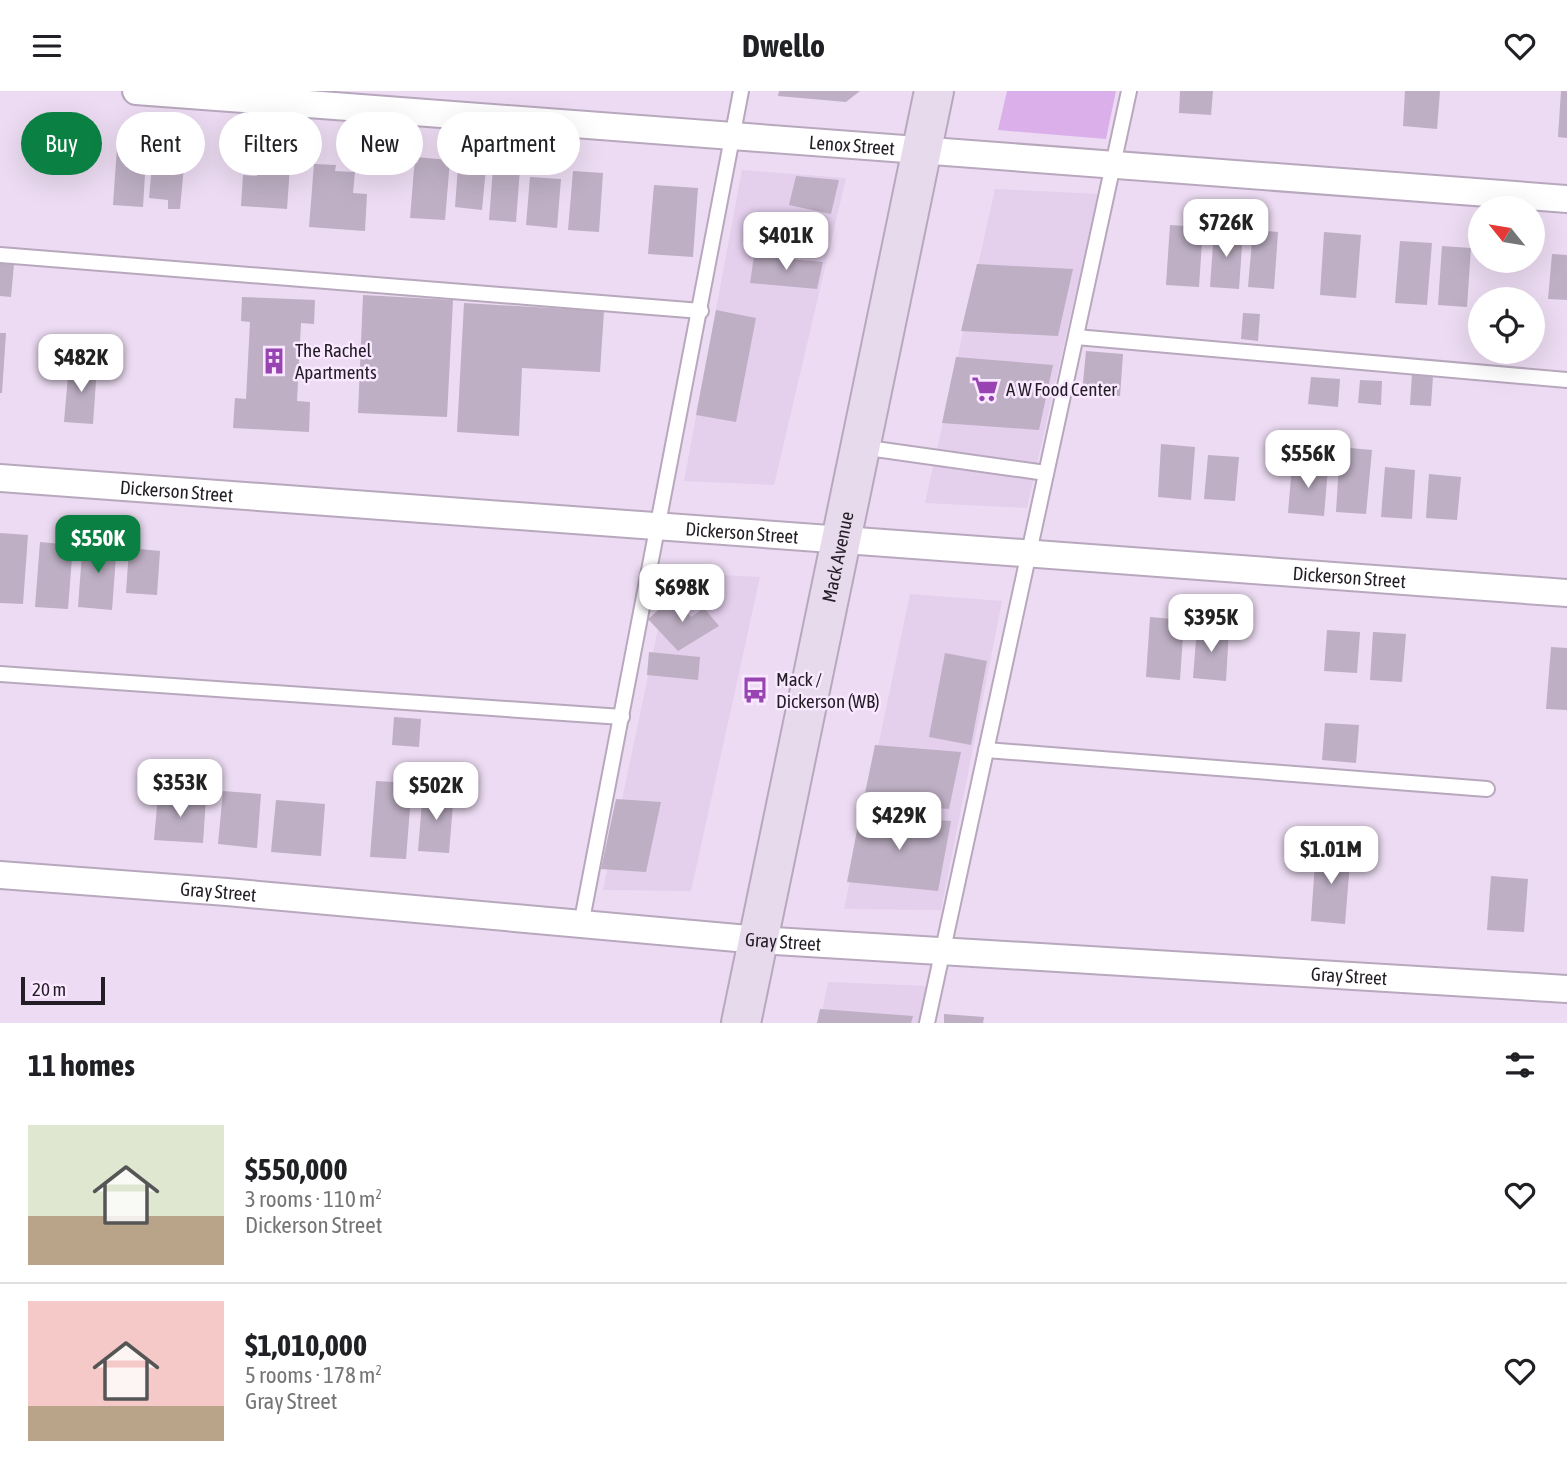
<!DOCTYPE html>
<meta charset="utf-8">
<style>
body{margin:0;font-family:"Asap Condensed",sans-serif;background:#f6f6f6;color:#202124;height:100vh;display:flex;flex-direction:column;font-size:26px;white-space:nowrap}
*{box-sizing:border-box;margin:0}
p{font-size:23px;color:#757577}
.icon{flex:none;width:38px;height:38px;fill:none;stroke:currentColor;stroke-width:2;stroke-linecap:round;stroke-linejoin:round}
.map{position:relative;height:932px;overflow:hidden}
.panel{display:flex;flex-direction:column;background:#fff;flex:1}
.panel>*{flex:none}
.banner{position:absolute;left:21px;top:21px;width:700px;height:63px;display:flex;gap:14px}
.needle{width:46px;rotate:300deg}
.tools{position:absolute;left:1468px;top:105px;display:grid;gap:14px}
.tools a{display:grid;place-items:center;width:77px;height:77px;border-radius:50%;background:#fff;box-shadow:0 7px 28px #0002;font-size:35px}
.scale{position:absolute;left:21px;bottom:18px;width:84px;box-sizing:border-box;padding-left:7px;border:4px solid #231d25;border-top:0;font-size:19px;line-height:24px;white-space:nowrap;color:#231d25;-webkit-text-stroke:5px #f9e8ff;paint-order:stroke}
.price{position:absolute;translate:-50% -60px;padding:0 16px;border-radius:14px;background:#fff;color:#222;font-size:23px;line-height:46px;filter:drop-shadow(0 2px 4px #0008)}
.price::after{content:'';position:absolute;left:50%;top:42px;width:21px;height:16px;margin-left:-10px;background:inherit;clip-path:polygon(0 0,100% 0,50% 100%)}
.price.on{background:#0b8043;color:#fff}
ul{padding:0;list-style:none}
li{display:flex;align-items:center;gap:21px;height:175px;padding:0 28px}
li+li{border-top:2px solid #e0e0e0}
li span{display:grid;place-items:center;flex:none;width:196px;height:140px;border-radius:0px;color:#555}
li>.icon{margin-inline-start:auto}
span .icon{width:84px;height:84px;fill:#fffc;stroke-width:1}
li b{font-size:30px}
h2{display:flex;justify-content:space-between;align-items:center;height:84px;padding:0 28px;font-size:30px}
.tag{padding:0 24px;border-radius:32px;background:#fff;box-shadow:0 7px 28px #0002;font-size:24px;line-height:63px}
.tag.on{background:#0b8043;color:#fff}
header{display:flex;justify-content:space-between;align-items:center;height:91px;padding:0 28px;background:#fff;font-size:32px;font-weight:700}
.map>svg:first-child{display:block}
.built{fill:#e4cfec}
.green{fill:#dbb0ea}
.building{fill:#beafc4}
.lines{fill:none;stroke-linecap:round;stroke-linejoin:round}
.service-casing{stroke:#b8a8be;stroke-width:18}
.minor-casing{stroke:#b8a8be;stroke-width:30}
.secondary-casing{stroke:#b8a8be;stroke-width:42}
.service{stroke:#fff;stroke-width:14}
.minor{stroke:#fff;stroke-width:26}
.secondary{stroke:#e8daed;stroke-width:38}
.labels{text-anchor:middle;stroke-width:5;stroke-linejoin:round;paint-order:stroke}
.street-label{font-size:19px;fill:#231d25;stroke:#f9e8ff}
.poi-label{font-size:19px;fill:#231d25;stroke:#f9e8ff;text-anchor:start}
</style>
<header><svg class="icon" aria-label="menu" viewBox="0 0 24 24"><path d="M4 6h16M4 12h16M4 18h16"/></svg>Dwello<svg class="icon" aria-label="heart" viewBox="0 0 24 24"><path d="M12 20l-8-8c-3-5 5-10 8-4 3-6 11-1 8 4z"/></svg></header>
<div class="map">
<svg width="1567" height="932" viewBox="0 0 1567 932">
<rect width="100%" height="100%" fill="#ecdbf2"/>
<g class="built">
<path d="M742,79L846,87L774,394L684,390Z"/>
<path d="M995,98L1098,103L1027,417L925,412Z"/>
<path d="M670,481L760,486L691,800L603,799Z"/>
<path d="M910,503L1002,510L941,819L844,818Z"/>
<path d="M828,891L928,895L919,932H820Z"/>
</g>
<path class="green" d="M1007,0H1116L1106,48L998,39Z"/>
<g class="building">
<path d="M779,0H860L846,11L778,5Z"/>
<path d="M1180,0H1213L1211,24L1179,22Z"/>
<path d="M1405,0H1440L1437,38L1403,35Z"/>
<path d="M1561,0H1567V47L1558,46Z"/>
<path d="M125,50L147,51L143,116L113,114L117,56H124Z"/>
<path d="M154,51L186,53L180,118H168V109L149,107Z"/>
<path d="M259,59L291,61L287,118L241,115L243,84L257,85Z"/>
<path d="M415,66L450,69L445,129L410,127Z"/>
<path d="M314,73L336,74L335,80L355,81L353,102L367,103L365,140L309,136Z"/>
<path d="M458,75L486,77L482,119L455,116Z"/>
<path d="M493,77L520,78L516,131L489,129Z"/>
<path d="M573,80L603,82L599,141L568,139Z"/>
<path d="M796,85L839,89L831,123L789,114Z"/>
<path d="M530,86L561,88L557,137L526,134Z"/>
<path d="M654,94L698,97L693,166L648,163Z"/>
<path d="M1170,134L1203,136L1199,196L1166,194Z"/>
<path d="M1214,139L1243,141L1239,198L1210,196Z"/>
<path d="M1253,139L1278,141L1274,198L1248,196Z"/>
<path d="M1324,141L1361,144L1356,207L1320,204Z"/>
<path d="M1400,150L1432,152L1427,214L1395,212Z"/>
<path d="M1442,155L1471,157L1467,216L1438,214Z"/>
<path d="M1552,163L1567,164V209L1548,208Z"/>
<path d="M754,165L823,171L817,198L750,192Z"/>
<path d="M0,172L14,173L11,206L0,205Z"/>
<path d="M977,173L1073,178L1058,245L961,240Z"/>
<path d="M363,204L453,209L447,326L358,322Z"/>
<path d="M242,206L315,209L314,233L301,232L297,310L310,311L309,341L233,337L235,307L246,308L250,231L241,230Z"/>
<path d="M464,212L604,220L600,281L522,277L519,345L457,341Z"/>
<path d="M716,219L756,227L736,331L696,324Z"/>
<path d="M1243,222L1260,223L1258,250L1241,248Z"/>
<path d="M0,242H6L2,302H0Z"/>
<path d="M1086,260L1123,263L1120,305L1082,302Z"/>
<path d="M956,266L1053,274L1039,339L942,332Z"/>
<path d="M69,274L97,275L93,333L64,331Z"/>
<path d="M1412,283L1433,285L1431,315L1410,314Z"/>
<path d="M1311,286L1340,288L1338,316L1308,313Z"/>
<path d="M1360,289L1382,290L1381,314L1358,312Z"/>
<path d="M1161,353L1195,356L1191,409L1158,406Z"/>
<path d="M1340,356L1372,359L1366,423L1336,421Z"/>
<path d="M1208,364L1239,366L1235,410L1204,408Z"/>
<path d="M1292,374L1328,377L1324,425L1288,422Z"/>
<path d="M1385,376L1415,379L1412,428L1381,426Z"/>
<path d="M1429,383L1461,386L1457,429L1426,427Z"/>
<path d="M0,442L28,444L23,513L0,512Z"/>
<path d="M83,449L117,452L112,519L78,516Z"/>
<path d="M40,451L73,454L68,518L35,516Z"/>
<path d="M129,457L160,460L157,504L126,502Z"/>
<path d="M675,505L691,526L704,517L719,535L678,560L648,528Z"/>
<path d="M1150,526L1184,529L1180,589L1146,586Z"/>
<path d="M1197,536L1229,538L1226,590L1193,587Z"/>
<path d="M1327,539L1360,541L1357,582L1324,580Z"/>
<path d="M1373,541L1406,543L1402,591L1370,589Z"/>
<path d="M1551,556L1567,557V619L1546,618Z"/>
<path d="M649,561L700,566L698,589L647,584Z"/>
<path d="M945,562L987,570L971,654L929,646Z"/>
<path d="M394,626L421,628L419,656L392,654Z"/>
<path d="M1325,632L1359,634L1356,672L1322,669Z"/>
<path d="M875,654L961,661L949,718L863,712Z"/>
<path d="M376,690L412,692L406,768L370,766Z"/>
<path d="M423,699L454,701L449,762L418,760Z"/>
<path d="M223,700L261,703L257,757L218,753Z"/>
<path d="M158,704L206,707L203,752L154,749Z"/>
<path d="M616,708L661,711L646,781L601,778Z"/>
<path d="M276,709L325,713L321,765L271,761Z"/>
<path d="M860,724L951,730L938,800L847,791Z"/>
<path d="M1316,757L1351,759L1345,833L1311,830Z"/>
<path d="M1491,785L1528,788L1524,841L1487,839Z"/>
<path d="M820,918L913,925L911,932H817Z"/>
<path d="M944,923L984,926L983,932H944Z"/>
</g>
<g class="lines">
<g class="service-casing">
<g id="service">
<path d="M0,164L701,220"/>
<path d="M1076,246L1567,289"/>
<path d="M861,356L1046,382"/>
<path d="M0,583L622,626"/>
<path d="M986,659L1487,698"/>
<path d="M581,834L741,0"/>
<path d="M927,932L1129,0"/>
</g>
</g>
<g class="minor-casing">
<g id="minor">
<path id="s1" d="M136,0L1567,108"/>
<path id="s2" d="M0,387L1567,502"/>
<path id="s3" d="M0,784L227,801L759,849L1567,898"/>
</g>
</g>
<g class="secondary-casing">
<g id="secondary">
<path id="s4" d="M741,932L934,0"/>
</g>
</g>
<use href="#service" class="service"/>
<use href="#minor" class="minor"/>
<use href="#secondary" class="secondary"/>
</g>
<defs>
<g id="building-bare" transform="scale(2.1)"><path d="M-4-6H4V6H1V3H-1V6H-4ZM-2.5-4.3h1.7v1.8h-1.7ZM.8-4.3h1.7v1.8H.8ZM-2.5-1h1.7V.8h-1.7ZM.8-1h1.7V.8H.8Z" fill="#9743b1" stroke="#f9e8ff" stroke-width="2.5" paint-order="stroke"/></g>
<g id="supermarket-bare" transform="scale(2.1)"><path d="M-6-5.5h2.5l.6 2H6L4.5 2H-2.5L-4.4-4H-6ZM-1.5 3.2a1.3 1.3 0 1 0 .1 0ZM3 3.2a1.3 1.3 0 1 0 .1 0Z" fill="#9743b1" stroke="#f9e8ff" stroke-width="2.5" paint-order="stroke"/></g>
<g id="bus-bare" transform="scale(2.1)"><path d="M-5-6H5V4H4V6H2V4H-2V6H-4V4H-5ZM-3.5-4V0h7V-4ZM-3.5 1.2v1.5H-2V1.2ZM2 1.2v1.5H3.5V1.2Z" fill="#9743b1" stroke="#f9e8ff" stroke-width="2.5" paint-order="stroke"/></g>
</defs>
<g fill-rule="evenodd">
<use href="#building-bare" x="274" y="270"/>
<use href="#supermarket-bare" x="985" y="298"/>
<use href="#bus-bare" x="755" y="599"/>
</g>
<g class="labels">
<g class="street-label">
<text dy="7" stroke="none"><textPath href="#s1" startOffset="718">Lenox Street</textPath></text>
<text dy="7" stroke="none"><textPath href="#s2" startOffset="177">Dickerson Street</textPath></text>
<text dy="7" stroke="none"><textPath href="#s2" startOffset="744">Dickerson Street</textPath></text>
<text dy="7" stroke="none"><textPath href="#s4" startOffset="476">Mack Avenue</textPath></text>
<text dy="7" stroke="none"><textPath href="#s2" startOffset="1353">Dickerson Street</textPath></text>
<text dy="7" stroke="none"><textPath href="#s3" startOffset="219">Gray Street</textPath></text>
<text dy="7" stroke="none"><textPath href="#s3" startOffset="786">Gray Street</textPath></text>
<text dy="7" stroke="none"><textPath href="#s3" startOffset="1353">Gray Street</textPath></text>
</g>
<g class="poi-label">
<text x="295" y="266">The Rachel<tspan x="295" dy="22">Apartments</tspan></text>
<text x="1006" y="305">A W Food Center</text>
<text x="776" y="595">Mack /<tspan x="776" dy="22">Dickerson (WB)</tspan></text>
</g>
</g>
</svg>
<div class="tools">
<a><svg class="needle" viewBox="-14 -14 28 28"><path d="M0-13l5 13h-10z" fill="#e53935"/><path d="M0 13l5-13h-10z" fill="#757577"/></svg></a>
<a><svg class="icon" aria-label="locate" viewBox="0 0 24 24"><circle cx="12" cy="12" r="6"/><path d="M12 2v4M12 18v4M2 12h4M18 12h4"/></svg></a>
</div>
<div class="scale">20 m</div>
<b class="price" style="left:1226px;top:168px">$726K</b>
<b class="price" style="left:786px;top:181px">$401K</b>
<b class="price" style="left:81px;top:303px">$482K</b>
<b class="price" style="left:1308px;top:399px">$556K</b>
<b class="price on" style="left:98px;top:484px">$550K</b>
<b class="price" style="left:682px;top:533px">$698K</b>
<b class="price" style="left:1211px;top:563px">$395K</b>
<b class="price" style="left:180px;top:728px">$353K</b>
<b class="price" style="left:436px;top:731px">$502K</b>
<b class="price" style="left:899px;top:761px">$429K</b>
<b class="price" style="left:1331px;top:795px">$1.01M</b>
<div class="banner">
<a class="tag on">Buy</a>
<a class="tag">Rent</a>
<a class="tag">Filters</a>
<a class="tag">New</a>
<a class="tag">Apartment</a>
</div>
</div>
<section class="panel">
<h2>11 homes<svg class="icon" aria-label="filters" viewBox="0 0 24 24"><path d="M4 7h16M4 17h16"/><circle cx="9" cy="7" r="2"/><circle cx="15" cy="17" r="2"/></svg></h2>
<ul>
<li><span style="background:linear-gradient(#dfe7d0 65%,#b9a48a 0)"><svg class="icon" aria-label="home" viewBox="0 0 24 24"><path d="M3 11l9-7 9 7M6 9v11h12V9"/></svg></span><div><b>$550,000</b><p>3 rooms · 110 m²</p><p>Dickerson Street</p></div><svg class="icon" aria-label="heart" viewBox="0 0 24 24"><path d="M12 20l-8-8c-3-5 5-10 8-4 3-6 11-1 8 4z"/></svg></li>
<li><span style="background:linear-gradient(#f6c9c9 75%,#b9a48a 0)"><svg class="icon" aria-label="home" viewBox="0 0 24 24"><path d="M3 11l9-7 9 7M6 9v11h12V9"/></svg></span><div><b>$1,010,000</b><p>5 rooms · 178 m²</p><p>Gray Street</p></div><svg class="icon" aria-label="heart" viewBox="0 0 24 24"><path d="M12 20l-8-8c-3-5 5-10 8-4 3-6 11-1 8 4z"/></svg></li>
</ul>
</section>
